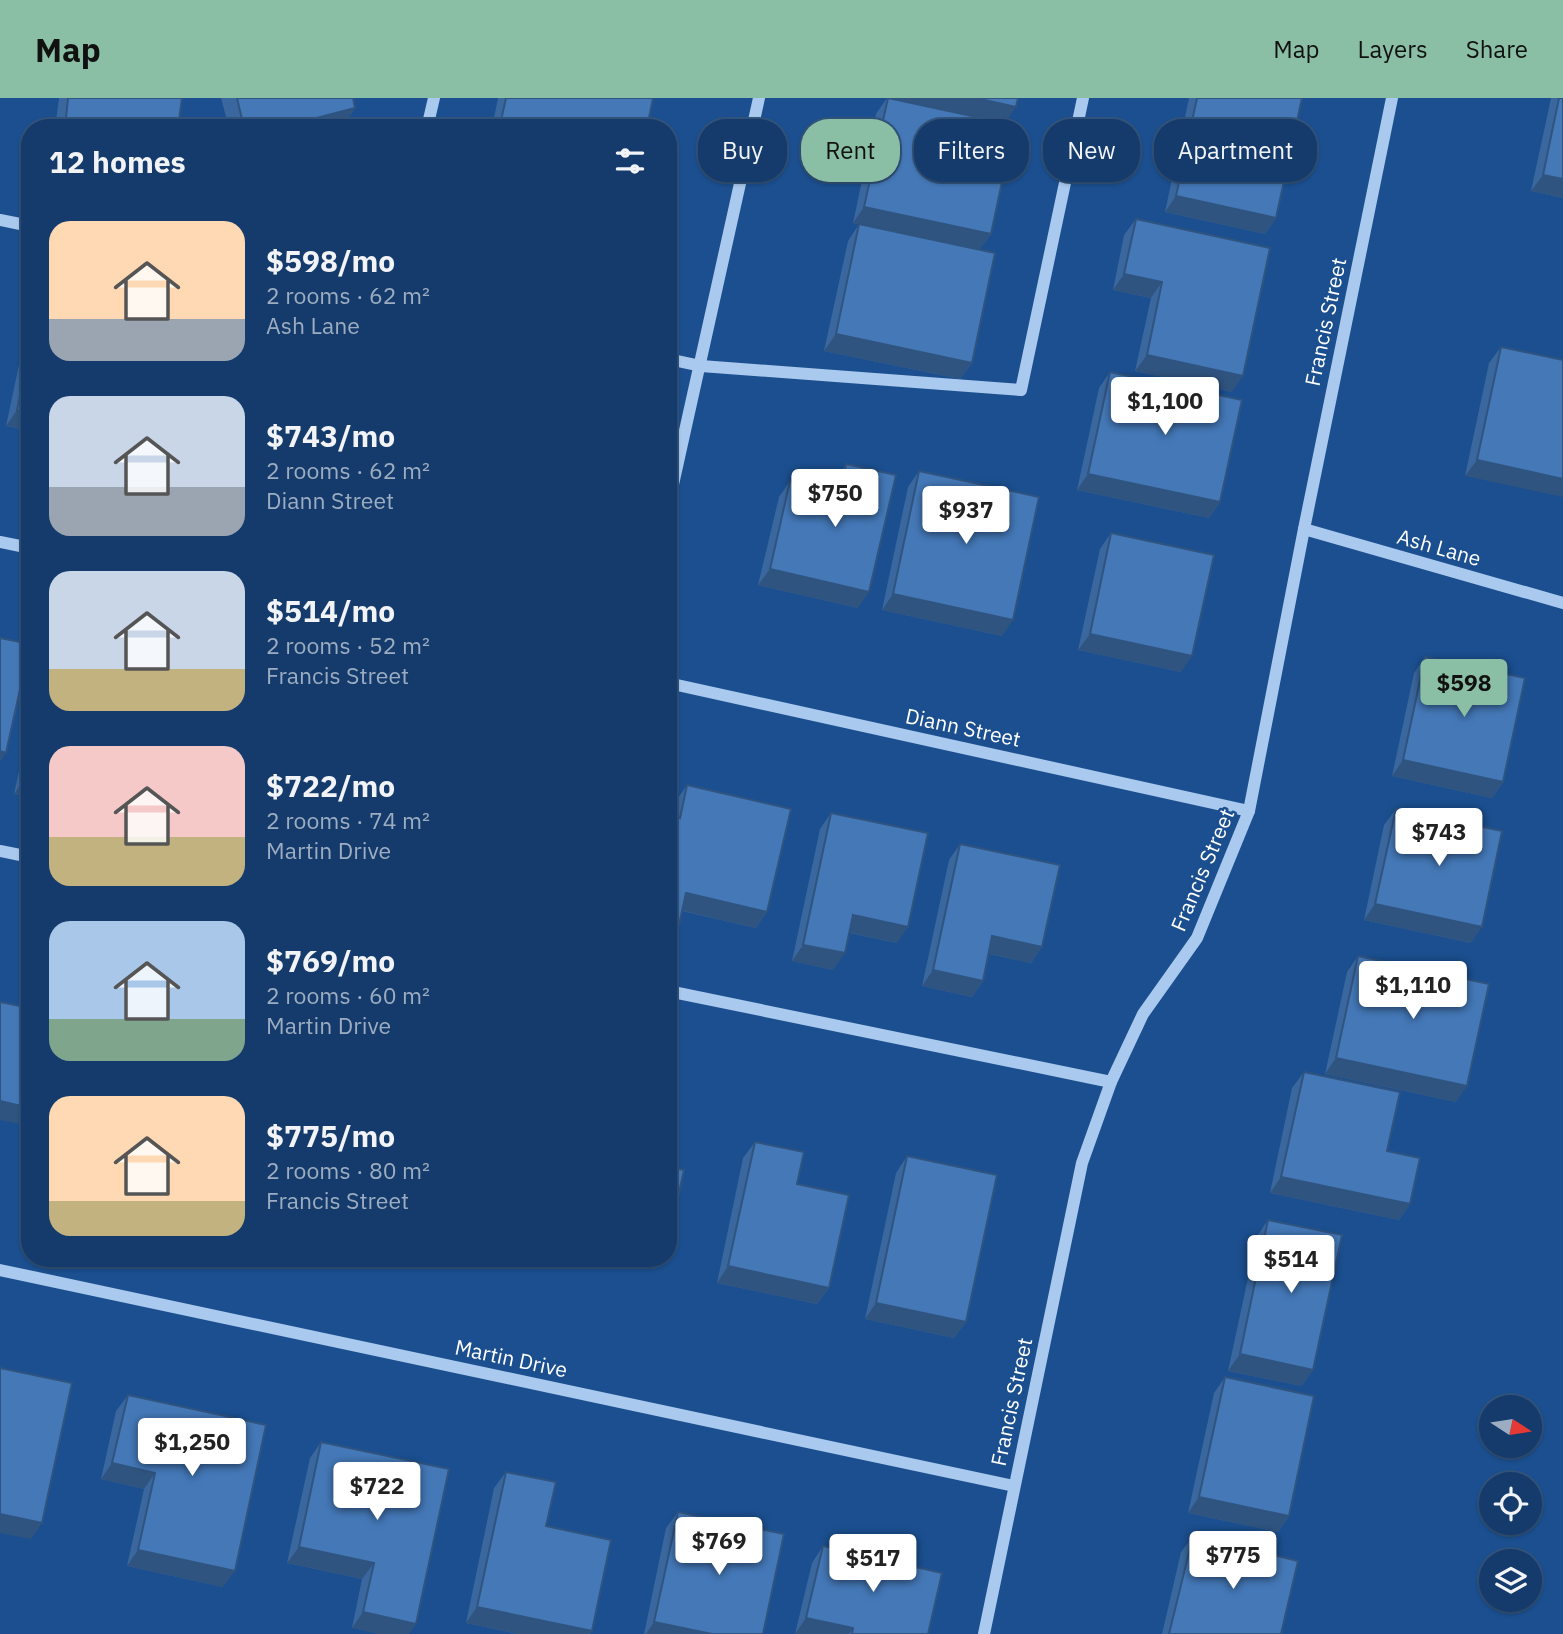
<!DOCTYPE html>
<meta charset="utf-8">
<style>
body{margin:0;font-family:"IBM Plex Sans",sans-serif;background:#214673;color:#f1f3f6;height:100vh;display:flex;flex-direction:column;font-size:26px;white-space:nowrap}
*{box-sizing:border-box;margin:0}
p{font-size:23px;color:#9dadc1}
.icon{flex:none;width:38px;height:38px;fill:none;stroke:currentColor;stroke-width:2;stroke-linecap:round;stroke-linejoin:round}
.map{position:relative;flex:1;overflow:hidden}
.side{position:absolute;left:21px;top:21px;width:656px;height:1148px;display:flex;flex-direction:column;background:#143b6b;border-radius:28px;box-shadow:0 2px 5px #0004,0 0 0 2px #33557e}
.side>*{flex:none}
.guide{position:absolute;left:698px;top:21px;width:665px;height:63px;display:flex;gap:14px}
.needle{width:46px;rotate:102deg}
.tools{position:absolute;left:1479px;top:1297px;display:grid;gap:14px}
.tools a{display:grid;place-items:center;width:63px;height:63px;border-radius:50%;background:#143b6b;box-shadow:0 2px 5px #0004,0 0 0 2px #33557e;font-size:35px}
.price{position:absolute;translate:-50% -60px;padding:0 16px;border-radius:7px;background:#fff;color:#222;font-size:23px;line-height:46px;filter:drop-shadow(0 2px 4px #0008)}
.price::after{content:'';position:absolute;left:50%;top:42px;width:21px;height:16px;margin-left:-10px;background:inherit;clip-path:polygon(0 0,100% 0,50% 100%)}
.price.on{background:#8abfa5;color:#111}
ul{padding:0;list-style:none}
li{display:flex;align-items:center;gap:21px;height:175px;padding:0 28px}
li span{display:grid;place-items:center;flex:none;width:196px;height:140px;border-radius:21px;color:#555}
li>.icon{margin-inline-start:auto}
span .icon{width:84px;height:84px;fill:#fffc;stroke-width:1}
li b{font-size:30px}
h2{display:flex;justify-content:space-between;align-items:center;height:84px;padding:0 28px;font-size:30px}
.chip{padding:0 24px;border-radius:28px;background:#143b6b;box-shadow:0 2px 5px #0004,0 0 0 2px #33557e;font-size:24px;line-height:63px}
.chip.on{background:#8abfa5;color:#111}
header{display:flex;align-items:center;gap:42px;box-sizing:border-box;height:98px;padding:0 35px;background:#8abfa5;color:#111}
header strong{font-size:33px}
nav{display:flex;gap:38px;margin-inline-start:auto;font-size:24px}
.map>svg:first-child{display:block}
.lines{fill:none;stroke-linecap:round;stroke-linejoin:round}
.minor{stroke:#a9c9ee;stroke-width:12}
.wall{fill:#3a679d}
.shaded-wall{fill:#305480}
.building{fill:#4478b7;stroke:#305480;stroke-width:2}
.labels{text-anchor:middle;stroke-width:5;stroke-linejoin:round;paint-order:stroke}
.street-label{font-size:21px;fill:#fff;stroke:#1b4f8f}
</style>
<header>
<strong>Map</strong>
<nav><a>Map</a><a>Layers</a><a>Share</a></nav>
</header>
<div class="map">
<svg width="1563" height="1536" viewBox="0 0 1563 1536">
<rect width="100%" height="100%" fill="#1b4f8f"/>
<g class="lines">
<g class="minor">
<path d="M427,30L434,0"/>
<path d="M0,122L30,128"/>
<path d="M668,261L701,268L1021,292L1083,0"/>
<path d="M668,409L759,0"/>
<path d="M1304,431L1563,505"/>
<path d="M0,444L30,450"/>
<path d="M668,585L1249,713"/>
<path d="M0,753L30,759"/>
<path d="M668,893L1111,984"/>
<path d="M0,1172L1014,1388"/>
<path d="M984,1536L1082,1065L1111,984L1143,916L1197,840L1249,713L1304,431L1392,0"/>
</g>
</g>
<g class="wall">
<path d="M59,0H182L178,30H55Z"/>
<path d="M221,0H353L355,10L344,26L329,30H229Z"/>
<path d="M498,0H653L647,30H492Z"/>
<path d="M887,0L991,136L979,152L853,125L876,16Z"/>
<path d="M1189,0H1302L1276,120L1265,136L1165,114Z"/>
<path d="M1551,0H1563V100L1531,93Z"/>
<path d="M1136,121L1232,294L1135,273L1151,200L1113,192L1124,137Z"/>
<path d="M859,126L972,265L960,281L824,253L848,143Z"/>
<path d="M30,215V333L6,328Z"/>
<path d="M1501,249L1563,262L1465,378L1489,265Z"/>
<path d="M1110,274L1220,404L1209,420L1077,392L1099,290Z"/>
<path d="M846,366L858,510L758,487L779,399L790,383L832,393L835,382Z"/>
<path d="M919,373L1002,538L882,512L908,389Z"/>
<path d="M1111,435L1181,574L1078,552L1100,451Z"/>
<path d="M1425,559L1503,684L1492,700L1392,678L1414,575Z"/>
<path d="M30,623V699L14,696Z"/>
<path d="M687,687L767,814L756,830L682,813L672,719L676,703Z"/>
<path d="M1396,711L1471,845L1364,822L1384,727Z"/>
<path d="M831,715L897,845L849,835L833,872L792,863L820,731Z"/>
<path d="M960,746L1042,849L1031,865L989,856L983,883L972,899L922,888L949,762Z"/>
<path d="M1358,858L1456,1004L1325,976L1347,874Z"/>
<path d="M1304,974L1410,1106L1399,1122L1270,1095L1292,990Z"/>
<path d="M755,1044L829,1190L817,1206L717,1185L743,1060Z"/>
<path d="M907,1058L966,1224L954,1240L865,1221L896,1075Z"/>
<path d="M1268,1122L1302,1288L1228,1273L1257,1138Z"/>
<path d="M1225,1279L1289,1418L1278,1434L1188,1415L1214,1295Z"/>
<path d="M128,1297L223,1489L127,1468L144,1391L101,1381L116,1313Z"/>
<path d="M321,1344L416,1526L352,1530L362,1481L287,1465L310,1360Z"/>
<path d="M506,1374L546,1428L592,1533L590,1536H518L466,1525L494,1390Z"/>
<path d="M678,1414L763,1536H644L666,1430Z"/>
<path d="M1193,1438L1281,1536H1162L1181,1454Z"/>
<path d="M823,1448L928,1536H795L812,1465Z"/>
</g>
<g class="shaded-wall">
<path d="M889,0H976L1016,9L1005,25Z"/>
<path d="M355,10L344,26L329,30H293L297,25Z"/>
<path d="M1543,77L1563,81V100L1531,93Z"/>
<path d="M1176,98L1276,120L1265,136L1165,114Z"/>
<path d="M864,109L991,136L979,152L853,125Z"/>
<path d="M1124,176L1162,184L1151,200L1113,192Z"/>
<path d="M836,236L972,265L960,281L824,253Z"/>
<path d="M1147,257L1243,278L1232,294L1135,273Z"/>
<path d="M17,312L30,315V333L6,328Z"/>
<path d="M1477,362L1563,381V399L1465,378Z"/>
<path d="M1088,376L1220,404L1209,420L1077,392Z"/>
<path d="M770,471L869,494L858,510L758,487Z"/>
<path d="M893,496L1013,522L1002,538L882,512Z"/>
<path d="M1090,536L1192,558L1181,574L1078,552Z"/>
<path d="M0,653L6,655L0,664Z"/>
<path d="M1403,662L1503,684L1492,700L1392,678Z"/>
<path d="M26,679L30,680V699L14,696Z"/>
<path d="M686,795L767,814L756,830L675,811Z"/>
<path d="M1375,806L1482,829L1471,845L1364,822Z"/>
<path d="M853,817L908,829L897,845L841,833Z"/>
<path d="M668,824L679,827L668,841Z"/>
<path d="M992,838L1042,849L1031,865L981,854Z"/>
<path d="M803,847L845,855L833,872L792,863Z"/>
<path d="M933,872L983,883L972,899L922,888Z"/>
<path d="M1336,960L1467,988L1456,1004L1325,976Z"/>
<path d="M0,1003L30,1010V1028L0,1022Z"/>
<path d="M1281,1079L1410,1106L1399,1122L1270,1095Z"/>
<path d="M602,1160H663L655,1171Z"/>
<path d="M728,1168L829,1190L817,1206L717,1185Z"/>
<path d="M876,1205L966,1224L954,1240L865,1221Z"/>
<path d="M1240,1256L1313,1272L1302,1288L1228,1273Z"/>
<path d="M112,1365L155,1375L144,1391L101,1381Z"/>
<path d="M1199,1399L1289,1418L1278,1434L1188,1415Z"/>
<path d="M0,1416L42,1425L31,1441L0,1435Z"/>
<path d="M299,1449L374,1465L362,1481L287,1465Z"/>
<path d="M138,1452L235,1473L223,1489L127,1468Z"/>
<path d="M477,1509L592,1533L590,1536H518L466,1525Z"/>
<path d="M363,1514L416,1526L409,1536H378L352,1530Z"/>
<path d="M806,1520L853,1530L849,1536H795Z"/>
<path d="M654,1524L712,1536H646Z"/>
</g>
<g class="building">
<path d="M68,0H182L178,30H65Z"/>
<path d="M237,0H353L355,10L297,25L298,30H244Z"/>
<path d="M506,0H653L647,30H511L500,27Z"/>
<path d="M888,0L1014,27L991,136L864,109Z"/>
<path d="M976,0H1018L1016,9Z"/>
<path d="M1197,0H1302L1276,120L1176,98Z"/>
<path d="M1559,0H1563V81L1543,77Z"/>
<path d="M1136,121L1270,150L1243,278L1147,257L1162,184L1124,176Z"/>
<path d="M859,126L995,155L972,265L836,236Z"/>
<path d="M1501,249L1563,262V381L1477,362Z"/>
<path d="M30,252V315L17,312Z"/>
<path d="M1110,274L1242,302L1220,404L1088,376Z"/>
<path d="M846,366L896,377L869,494L770,471L790,383L840,395Z"/>
<path d="M919,373L1039,399L1013,522L893,496Z"/>
<path d="M1111,435L1214,457L1192,558L1090,536Z"/>
<path d="M0,540L30,546L6,655L0,653Z"/>
<path d="M1425,559L1525,580L1503,684L1403,662Z"/>
<path d="M30,660V680L26,679Z"/>
<path d="M687,687L791,711L767,814L686,795L679,827L668,824V718L680,720Z"/>
<path d="M1396,711L1502,733L1482,829L1375,806Z"/>
<path d="M831,715L928,735L908,829L853,817L845,855L803,847Z"/>
<path d="M960,746L1060,767L1042,849L992,838L983,883L933,872Z"/>
<path d="M1358,858L1489,886L1467,988L1336,960Z"/>
<path d="M0,904L30,910V1010L0,1003Z"/>
<path d="M1304,974L1400,994L1387,1053L1420,1060L1410,1106L1281,1079Z"/>
<path d="M755,1044L804,1054L797,1086L849,1097L829,1190L728,1168Z"/>
<path d="M907,1058L997,1077L966,1224L876,1205Z"/>
<path d="M668,1069L684,1072L668,1146Z"/>
<path d="M1268,1122L1342,1137L1313,1272L1240,1256Z"/>
<path d="M0,1270L72,1285L42,1425L0,1416Z"/>
<path d="M1225,1279L1314,1298L1289,1418L1199,1399Z"/>
<path d="M128,1297L266,1327L235,1473L138,1452L155,1375L112,1365Z"/>
<path d="M321,1344L449,1371L416,1526L363,1514L374,1465L299,1449Z"/>
<path d="M506,1374L556,1384L546,1428L611,1442L592,1533L477,1509Z"/>
<path d="M678,1414L784,1436L763,1536H712L654,1524Z"/>
<path d="M1193,1438L1298,1463L1281,1536H1169Z"/>
<path d="M823,1448L942,1475L928,1536H852L853,1530L806,1520Z"/>
</g>
<g class="labels">
<g class="street-label">
<text transform="translate(1326 224) rotate(-78)" y="7">Francis Street</text>
<text transform="translate(1439 450) rotate(16)" y="7">Ash Lane</text>
<text transform="translate(963 630) rotate(12)" y="7">Diann Street</text>
<text transform="translate(1203 772) rotate(-67)" y="7">Francis Street</text>
<text transform="translate(511 1261) rotate(12)" y="7">Martin Drive</text>
<text transform="translate(1012 1304) rotate(-78)" y="7">Francis Street</text>
</g>
</g>
</svg>
<div class="tools">
<a><svg class="needle" viewBox="-14 -14 28 28"><path d="M0-13l5 13h-10z" fill="#e53935"/><path d="M0 13l5-13h-10z" fill="#9dadc1"/></svg></a>
<a><svg class="icon" aria-label="locate" viewBox="0 0 24 24"><circle cx="12" cy="12" r="6"/><path d="M12 2v4M12 18v4M2 12h4M18 12h4"/></svg></a>
<a><svg class="icon" aria-label="layers" viewBox="0 0 24 24"><path d="M12 4l9 5-9 5-9-5zM3 14l9 5 9-5"/></svg></a>
</div>
<b class="price" style="left:1165px;top:339px">$1,100</b>
<b class="price" style="left:835px;top:431px">$750</b>
<b class="price" style="left:966px;top:448px">$937</b>
<b class="price on" style="left:1464px;top:621px">$598</b>
<b class="price" style="left:1439px;top:770px">$743</b>
<b class="price" style="left:1413px;top:923px">$1,110</b>
<b class="price" style="left:1291px;top:1197px">$514</b>
<b class="price" style="left:192px;top:1380px">$1,250</b>
<b class="price" style="left:377px;top:1424px">$722</b>
<b class="price" style="left:719px;top:1479px">$769</b>
<b class="price" style="left:1233px;top:1493px">$775</b>
<b class="price" style="left:873px;top:1496px">$517</b>
<div class="guide">
<a class="chip">Buy</a>
<a class="chip on">Rent</a>
<a class="chip">Filters</a>
<a class="chip">New</a>
<a class="chip">Apartment</a>
</div>
<section class="side">
<h2>12 homes<svg class="icon" aria-label="filters" viewBox="0 0 24 24"><path d="M4 7h16M4 17h16"/><circle cx="9" cy="7" r="2"/><circle cx="15" cy="17" r="2"/></svg></h2>
<ul>
<li><span style="background:linear-gradient(#ffd9b3 70%,#9aa5b1 0)"><svg class="icon" aria-label="home" viewBox="0 0 24 24"><path d="M3 11l9-7 9 7M6 9v11h12V9"/></svg></span><div><b>$598/mo</b><p>2 rooms · 62 m²</p><p>Ash Lane</p></div></li>
<li><span style="background:linear-gradient(#c9d6e8 65%,#9aa5b1 0)"><svg class="icon" aria-label="home" viewBox="0 0 24 24"><path d="M3 11l9-7 9 7M6 9v11h12V9"/></svg></span><div><b>$743/mo</b><p>2 rooms · 62 m²</p><p>Diann Street</p></div></li>
<li><span style="background:linear-gradient(#c9d6e8 70%,#c2b280 0)"><svg class="icon" aria-label="home" viewBox="0 0 24 24"><path d="M3 11l9-7 9 7M6 9v11h12V9"/></svg></span><div><b>$514/mo</b><p>2 rooms · 52 m²</p><p>Francis Street</p></div></li>
<li><span style="background:linear-gradient(#f6c9c9 65%,#c2b280 0)"><svg class="icon" aria-label="home" viewBox="0 0 24 24"><path d="M3 11l9-7 9 7M6 9v11h12V9"/></svg></span><div><b>$722/mo</b><p>2 rooms · 74 m²</p><p>Martin Drive</p></div></li>
<li><span style="background:linear-gradient(#a9c7e8 70%,#7fa58c 0)"><svg class="icon" aria-label="home" viewBox="0 0 24 24"><path d="M3 11l9-7 9 7M6 9v11h12V9"/></svg></span><div><b>$769/mo</b><p>2 rooms · 60 m²</p><p>Martin Drive</p></div></li>
<li><span style="background:linear-gradient(#ffd9b3 75%,#c2b280 0)"><svg class="icon" aria-label="home" viewBox="0 0 24 24"><path d="M3 11l9-7 9 7M6 9v11h12V9"/></svg></span><div><b>$775/mo</b><p>2 rooms · 80 m²</p><p>Francis Street</p></div></li>
</ul>
</section>
</div>
